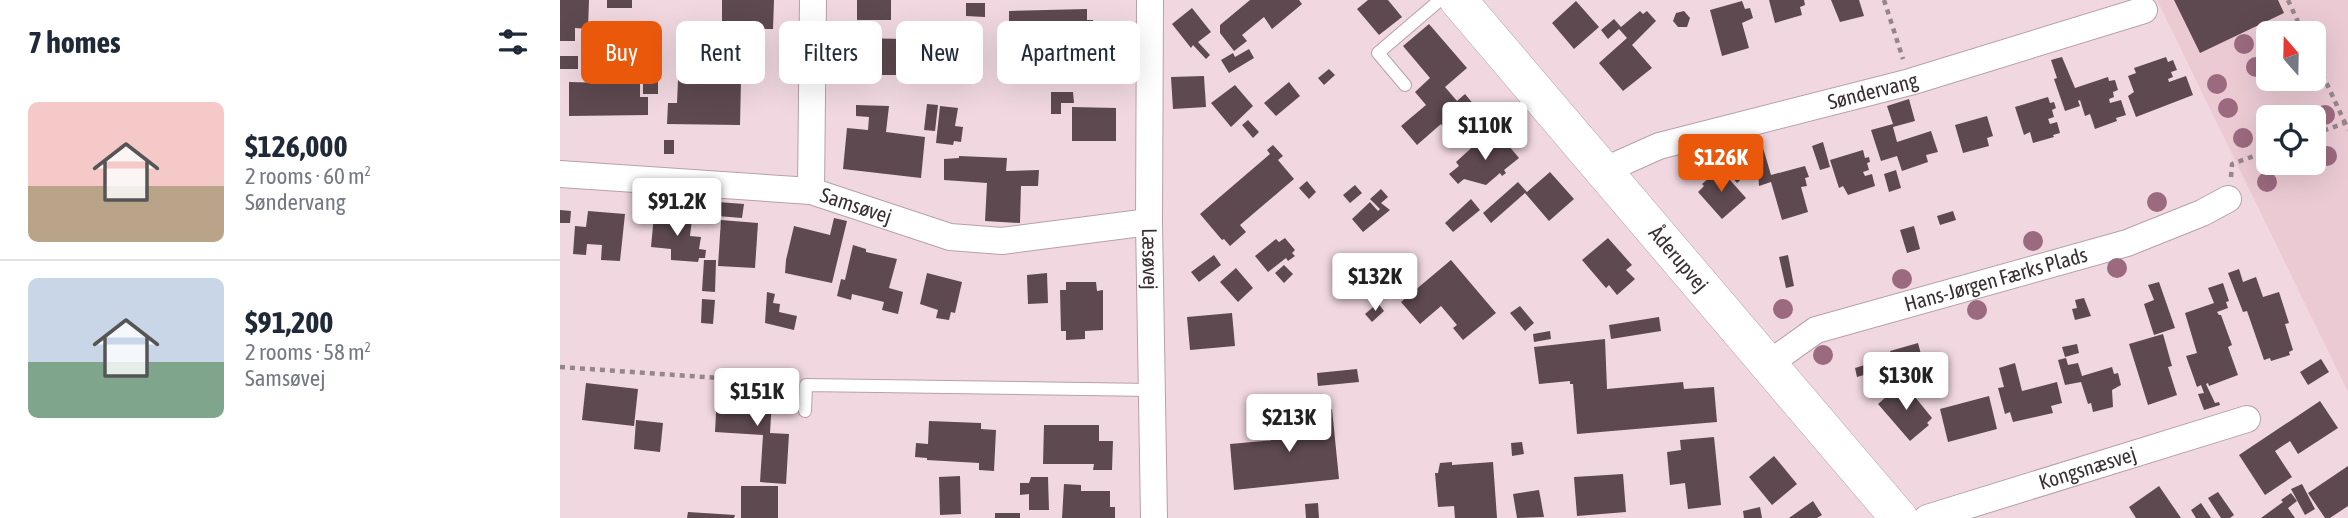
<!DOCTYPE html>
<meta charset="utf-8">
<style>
body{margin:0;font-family:"Asap Condensed",sans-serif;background:#f6f6f7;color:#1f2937;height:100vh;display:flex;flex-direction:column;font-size:26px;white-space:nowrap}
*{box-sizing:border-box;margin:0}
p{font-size:23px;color:#747a83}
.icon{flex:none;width:38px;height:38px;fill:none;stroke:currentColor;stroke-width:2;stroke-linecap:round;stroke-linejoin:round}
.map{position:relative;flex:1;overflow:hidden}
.panel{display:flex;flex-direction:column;background:#fff;width:560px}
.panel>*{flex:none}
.banner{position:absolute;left:21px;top:21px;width:665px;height:63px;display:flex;gap:14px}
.needle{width:46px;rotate:340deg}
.fabs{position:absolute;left:1696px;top:21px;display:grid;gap:14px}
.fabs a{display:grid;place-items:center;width:70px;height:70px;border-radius:10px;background:#fff;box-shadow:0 7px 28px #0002;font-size:35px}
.price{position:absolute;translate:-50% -60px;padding:0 16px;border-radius:7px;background:#fff;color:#222;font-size:23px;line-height:46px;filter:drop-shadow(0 2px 4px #0008)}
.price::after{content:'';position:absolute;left:50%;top:42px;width:21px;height:16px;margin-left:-10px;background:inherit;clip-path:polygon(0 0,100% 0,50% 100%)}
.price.current{background:#ea580c;color:#fff}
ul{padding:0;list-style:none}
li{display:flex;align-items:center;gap:21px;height:175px;padding:0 28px}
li+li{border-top:2px solid #e0e1e3}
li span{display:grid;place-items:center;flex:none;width:196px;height:140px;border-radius:10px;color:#555}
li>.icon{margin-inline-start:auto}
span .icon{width:84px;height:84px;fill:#fffc;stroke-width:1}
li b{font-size:30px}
h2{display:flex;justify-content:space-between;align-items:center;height:84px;padding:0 28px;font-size:30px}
.tag{padding:0 24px;border-radius:10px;background:#fff;box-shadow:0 7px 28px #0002;font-size:24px;line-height:63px}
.tag.current{background:#ea580c;color:#fff}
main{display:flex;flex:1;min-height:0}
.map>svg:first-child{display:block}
.built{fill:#ebcad4;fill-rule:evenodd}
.building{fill:#5d494f}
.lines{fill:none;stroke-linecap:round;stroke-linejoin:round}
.lane-casing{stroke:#b8a0a8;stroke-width:14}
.street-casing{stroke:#b8a0a8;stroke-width:28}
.secondary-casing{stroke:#b8a0a8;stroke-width:38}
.path{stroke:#96858a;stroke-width:4.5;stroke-dasharray:5 5;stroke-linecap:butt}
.lane{stroke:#fff;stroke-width:12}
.street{stroke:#fff;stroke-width:26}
.secondary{stroke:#fff;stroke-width:37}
.tree{fill:#9b6a7f}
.labels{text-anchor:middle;stroke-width:7;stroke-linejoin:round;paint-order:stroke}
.street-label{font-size:21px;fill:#3a3033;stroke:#f1d8e0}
</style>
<main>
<section class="panel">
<h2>7 homes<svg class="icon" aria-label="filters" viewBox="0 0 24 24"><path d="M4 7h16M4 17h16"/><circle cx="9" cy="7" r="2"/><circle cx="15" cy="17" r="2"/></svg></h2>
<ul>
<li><span style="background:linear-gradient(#f6c9c9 60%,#b9a48a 0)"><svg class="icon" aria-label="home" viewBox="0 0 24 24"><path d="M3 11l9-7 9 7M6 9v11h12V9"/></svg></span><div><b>$126,000</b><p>2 rooms · 60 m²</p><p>Søndervang</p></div></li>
<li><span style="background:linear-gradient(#c9d6e8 60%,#7fa58c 0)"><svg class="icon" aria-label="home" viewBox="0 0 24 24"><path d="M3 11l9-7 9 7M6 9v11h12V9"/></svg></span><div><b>$91,200</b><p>2 rooms · 58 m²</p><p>Samsøvej</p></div></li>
</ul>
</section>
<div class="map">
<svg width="1788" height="518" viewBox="0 0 1788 518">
<rect width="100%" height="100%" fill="#f1d8e0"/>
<path class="built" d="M1597,0H1788V392ZM1708,33H1754V79H1708ZM1708,117H1754V163H1708Z"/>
<g class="building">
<path d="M0,0H29L28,29L15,28V41H0Z"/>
<rect x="47" y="0" width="25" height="8"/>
<path d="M162,0H214L213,29H162Z"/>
<rect x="297" y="0" width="34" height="20"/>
<path d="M690,0H739L742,4L712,29L704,17L682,35L687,41L674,51L660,33V25Z"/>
<path d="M808,0H828L842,17L819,35L797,9Z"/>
<path d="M1209,0H1244L1245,5L1240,7L1242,15L1215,23Z"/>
<path d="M1271,0H1299L1304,16L1280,22Z"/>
<path d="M1614,0H1718L1724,13L1640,53Z"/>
<path d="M1016,1L1039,27L1014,49L992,23Z"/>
<path d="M1182,1L1185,9L1190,8L1193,18L1182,23L1189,48L1162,56L1150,10Z"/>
<path d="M406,3H425V17L406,16Z"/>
<path d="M632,8L651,32L638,42L650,55L646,59L633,45L631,48L612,24Z"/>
<path d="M527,9V20H533L534,33L528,32V47H547V82H523V70H494L493,68H487V55H493V25H455V21L449,22V11Z"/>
<path d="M1080,11L1083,14L1087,11L1096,21L1072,45L1092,68L1063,91L1039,63L1067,38L1059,29L1048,39L1041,30L1054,19L1061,27Z"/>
<path d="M1124,11L1130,18L1127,27H1118L1113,21L1116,13Z"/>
<path d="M869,24L907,68L885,87L897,101L905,94L925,118L900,140L887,126L884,128L881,124L857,145L841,126L866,105L855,92L870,78L843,46Z"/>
<rect x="359" y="31" width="32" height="16"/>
<path d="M400,32L419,33V46H400Z"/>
<path d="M288,38L348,39V75H288Z"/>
<path d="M689,49L694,58L669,73L661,60L673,53L675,57Z"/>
<rect x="0" y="56" width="18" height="13"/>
<path d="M1502,57L1515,88L1548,77L1549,81L1555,80L1558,90L1553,92L1554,97L1549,99L1550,103L1561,100L1566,115L1556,118L1557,121L1535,129L1530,114L1525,116L1520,100L1518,101L1520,106L1505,111L1494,79L1497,78L1491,60Z"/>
<path d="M1606,57L1608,62L1613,60L1617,70L1611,72L1613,77L1608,79L1609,82L1626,76L1633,95L1576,117L1568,96L1574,92L1568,76L1576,73L1574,68Z"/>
<path d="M769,69L775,75L764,85L758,78Z"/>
<path d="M49,76H80V97H88V115L9,116V82L49,83Z"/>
<rect x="83" y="76" width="15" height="18"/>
<path d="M644,76L646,107L613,109L611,77Z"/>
<path d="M118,80H181L180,125L107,124L108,103H117Z"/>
<path d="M729,82L740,96L716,116L704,103Z"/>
<path d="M675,85L693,106L671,127L651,103Z"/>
<path d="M491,92H513L514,103H501V114H491Z"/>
<path d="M1488,97L1490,103L1494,102L1496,108L1492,110L1494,117L1488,119L1490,124L1497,122L1500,133L1493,135L1494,137L1473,143L1470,132L1464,135L1455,107Z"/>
<path d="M1349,99L1355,121L1333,127L1337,142L1371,131L1378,152L1366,155L1368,162L1342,171L1337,156L1321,161L1311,130L1333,124L1327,106Z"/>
<path d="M367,104L378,105L375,131L364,130Z"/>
<path d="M296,105L329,106L326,132L365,137L361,178L283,169L287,128L308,130L309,117L296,116Z"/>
<path d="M380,106L398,108L395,126L403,127L401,142L394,141L393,145L376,143Z"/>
<path d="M512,107L556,108V141H512Z"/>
<path d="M1427,116L1433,136L1427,138L1429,146L1403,153L1395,125Z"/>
<path d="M688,120L699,132L693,138L682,125Z"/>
<path d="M938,133L959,158L944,170L946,173L942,176L940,173L926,185L904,179L898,184L889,174L899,166L896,162L920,140L923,145Z"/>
<rect x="104" y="140" width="10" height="14"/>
<path d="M1201,141L1211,175L1245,166L1249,177L1245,178L1247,186L1241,187L1248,212L1222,220L1211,182L1199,186L1198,173L1189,145Z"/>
<path d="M1263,142L1270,167L1260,170L1252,146Z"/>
<path d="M713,145L723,156L718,160L734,179L680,225L686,232L670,246L664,239L662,240L640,214L710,154L707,150Z"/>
<path d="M1172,145L1193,169L1177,183L1156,158Z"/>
<path d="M1303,150L1305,158L1309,157L1310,162L1307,163L1309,170L1303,172L1305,176L1312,174L1315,186L1288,195L1283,186L1279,188L1270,160Z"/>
<path d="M399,156L447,158L446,171L479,170L478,186H461L460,223L425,221L427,183L384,180V159L399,158Z"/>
<path d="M1336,170L1341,188L1329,192L1324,174Z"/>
<path d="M1157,171L1159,174L1162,171L1186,198L1162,219L1138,192L1144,186L1142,184Z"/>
<path d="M990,172L1014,199L989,221L965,193L931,223L923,213L958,182L967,192Z"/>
<path d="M747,181L756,192L749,199L739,188Z"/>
<path d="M795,185L802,193L790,203L783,195Z"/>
<path d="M821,189L828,197L821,203L830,210L803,232L792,219L810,202L818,211L820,209L810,199Z"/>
<path d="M79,199L91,200L90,219L78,218Z"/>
<path d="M911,199L920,210L893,232L885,223Z"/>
<path d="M158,202L184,204L182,218L157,216Z"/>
<path d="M0,210L11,211L10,223H0Z"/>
<path d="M28,211L65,214L60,261L41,260L42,245L27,244L26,255L13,254L15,226L26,227Z"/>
<path d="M1393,211L1396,220L1380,225L1377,216Z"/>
<path d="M94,215L132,219L130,236L141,237L139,249L146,250L145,258H139L138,262L111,260V249L91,247Z"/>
<path d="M274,218L287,221L272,283L225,273L226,260L234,226L270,235Z"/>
<path d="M161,220L198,223L195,268L158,266Z"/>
<path d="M1354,226L1360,249L1347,253L1340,230Z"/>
<path d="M725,238L735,250L732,253L735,256L728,261L726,258L708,272L695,256L716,239L719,242Z"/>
<path d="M1048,238L1072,265L1066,270L1075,279L1057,295L1049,285L1046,288L1022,260Z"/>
<path d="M293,245L306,249V252L337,259L329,288L343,292L338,314L322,310L324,302L292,294L291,300L277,296L281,279L285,280Z"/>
<path d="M654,255L661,265L639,282L631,272Z"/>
<path d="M1228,255L1234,286L1226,288L1219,257Z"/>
<path d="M144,260H156L155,292L142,291Z"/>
<path d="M891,260L936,313L903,340L893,328L897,325L881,306L860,324L841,302Z"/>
<path d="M724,265L733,274L724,283L715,273Z"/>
<path d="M676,268L693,288L678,302L660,282Z"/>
<path d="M1679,269L1683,282L1696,277L1703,297L1719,292L1729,323L1725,324L1733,350L1729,352L1730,355L1711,361L1710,358L1704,360L1687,311L1683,312L1668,273Z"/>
<path d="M367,273L402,282L395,313L391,312L389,320L376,318L378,310L360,304Z"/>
<path d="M487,273L488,303L468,304L467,275Z"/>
<path d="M506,282H536L537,291L543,290V330L525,331V339L506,340V331H501L500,290H506Z"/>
<path d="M1599,282L1615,328L1594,335L1584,304L1594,300L1588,285Z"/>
<path d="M1663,283L1669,301L1666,302L1668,308L1657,312L1659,315H1661L1672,345L1668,347L1678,375L1649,386L1648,383L1646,384L1655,403L1659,402L1660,405L1644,410L1638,394L1644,393L1641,385L1637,387L1626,356L1637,353L1625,313L1654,303L1648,288Z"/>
<path d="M207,292L215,294L213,303L220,304L219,312L237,316L234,330L205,323Z"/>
<path d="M1524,298L1531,316L1515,320L1512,309L1517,308L1515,300Z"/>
<path d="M142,299L155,300L153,324L141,323Z"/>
<path d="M818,303L824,311L812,322L805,314Z"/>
<path d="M960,306L974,323L965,331L950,313Z"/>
<path d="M672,313L675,346L630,350L627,317Z"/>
<path d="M1099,317L1101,331L1051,339L1049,325Z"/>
<path d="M990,331L991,339L974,342L973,334Z"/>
<path d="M1603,334L1612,366L1608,367L1617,395L1588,405L1569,344Z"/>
<path d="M1045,339L1047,389L1123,382L1124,389L1154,387L1157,422L1017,434L1013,384H1010V381L979,384L974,347Z"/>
<path d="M1358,343L1365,369L1338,377L1330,351Z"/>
<path d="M1517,344L1519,353L1505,357L1502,347Z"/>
<path d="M1506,358L1508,365L1518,363L1522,376L1552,367L1554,374L1558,373L1561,385L1552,390L1553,407L1533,412L1531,403L1528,404L1521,382L1505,385L1498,360Z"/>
<path d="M1761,359L1769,372L1748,385L1740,372Z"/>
<path d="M1455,363L1462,391L1497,382L1502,403L1491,406L1493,413L1453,422L1450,412L1445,414L1438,388L1444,387L1439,368Z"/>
<path d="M1308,364L1311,373L1297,377L1295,368Z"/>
<path d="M797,369L799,382L758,386L757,373Z"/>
<path d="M1343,382L1372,418L1367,423L1369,425L1350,441L1318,404Z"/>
<path d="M26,383L78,389L74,426L22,420Z"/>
<path d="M209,386L230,388L229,401L212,400L210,433L229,434L226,484L200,482L203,435L155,432L157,394L208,397Z"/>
<path d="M1429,396L1437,429L1388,442L1380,409Z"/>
<path d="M1760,401L1778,428L1738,454L1730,441L1715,451L1732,477L1705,495L1679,455Z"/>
<path d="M760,408V411L772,409L779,479L674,490L670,444L725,439L723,412Z"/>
<path d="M76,420L103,423L100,452L74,449Z"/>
<path d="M369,421L421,423V429L436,430L434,471L419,470V463L367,460V458L355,457L356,443L368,444Z"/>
<path d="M484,425H539V441H553L552,470H533L534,464H483Z"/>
<path d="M1154,437L1161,505L1128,509L1125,483L1110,485L1107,452L1121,450L1120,440Z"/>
<path d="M962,442L964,454L952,456L951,443Z"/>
<path d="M1214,456L1237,484L1212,505L1189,477Z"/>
<path d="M892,462V465L933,462L937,518H895L894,506L878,507L875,473H878L880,463Z"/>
<path d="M1788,466V506L1770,518H1765L1748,493Z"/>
<path d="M1063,474L1066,512L1017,516L1014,477Z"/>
<path d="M400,476L401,514L380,515L379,477Z"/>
<path d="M471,477H488L489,510H469V494L460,495V483H469Z"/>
<path d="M504,484L521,485V491H550V507H555V518H502Z"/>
<path d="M1742,484L1755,509L1745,515L1731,489Z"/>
<rect x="181" y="486" width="37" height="32"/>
<path d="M1599,486L1621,518H1576L1569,507Z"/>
<path d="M979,490L984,517L957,518L953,494Z"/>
<path d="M1658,492L1674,515L1670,518H1661L1648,498Z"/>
<path d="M1731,493L1737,501L1728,508L1735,518H1701L1723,502L1721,500Z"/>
<path d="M1253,501L1262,515L1257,518H1229Z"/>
<path d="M758,503L759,518H746L745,504Z"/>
<path d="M1641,503L1651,518H1636L1631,510Z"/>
<path d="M1200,507L1202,518H1184L1183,511Z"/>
<path d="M128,512L175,515L174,518H127Z"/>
<rect x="435" y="513" width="25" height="5"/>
</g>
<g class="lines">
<g class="lane-casing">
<g id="lane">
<path d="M845,85L818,53L880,0"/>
<path d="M245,411L246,385L592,390"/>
</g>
</g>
<g class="street-casing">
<g id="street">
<path id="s1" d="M590,0L589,222L594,518"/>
<path id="s2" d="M1043,171L1099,146L1350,82L1584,10"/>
<path id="s3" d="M0,174L251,191L390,237L442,241L589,222"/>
<path d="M251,191L253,0"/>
<path id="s4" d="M1207,365L1256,330L1567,243L1642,213L1668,199"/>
<path id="s5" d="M1367,518L1687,419"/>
</g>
</g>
<g class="secondary-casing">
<g id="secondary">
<path id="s6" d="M898,0L1339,518"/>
</g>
</g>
<g class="path">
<path d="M1324,0L1343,59"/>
<path d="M1728,0L1743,33"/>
<path d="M1754,56L1785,123"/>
<path d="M1754,134L1785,123L1788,130"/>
<path d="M1671,177L1672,164L1708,151"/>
<path d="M0,367L231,383"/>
</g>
<use href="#lane" class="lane"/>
<use href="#street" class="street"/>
<use href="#secondary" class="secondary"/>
</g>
<g class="tree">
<circle cx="1684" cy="44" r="10"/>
<circle cx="1696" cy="67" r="10"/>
<circle cx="1657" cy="84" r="10"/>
<circle cx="1668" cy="108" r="10"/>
<circle cx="1765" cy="115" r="10"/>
<circle cx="1683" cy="138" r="10"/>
<circle cx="1767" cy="156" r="10"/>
<circle cx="1707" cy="182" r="10"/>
<circle cx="1597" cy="202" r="10"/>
<circle cx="1473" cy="241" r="10"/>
<circle cx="1557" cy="268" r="10"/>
<circle cx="1342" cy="279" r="10"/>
<circle cx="1223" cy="309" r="10"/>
<circle cx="1417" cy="310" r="10"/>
<circle cx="1263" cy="355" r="10"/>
</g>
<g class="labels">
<g class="street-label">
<text dy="7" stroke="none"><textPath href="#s2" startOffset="282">Søndervang</textPath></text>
<text dy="7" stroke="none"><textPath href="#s3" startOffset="299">Samsøvej</textPath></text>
<text dy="7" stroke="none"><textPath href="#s1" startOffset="259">Læsøvej</textPath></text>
<text dy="7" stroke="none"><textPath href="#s6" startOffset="340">Åderupvej</textPath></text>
<text dy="7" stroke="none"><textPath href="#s4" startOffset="247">Hans-Jørgen Færks Plads</textPath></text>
<text dy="7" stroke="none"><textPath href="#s5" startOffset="168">Kongsnæsvej</textPath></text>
</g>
</g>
</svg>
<div class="fabs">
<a><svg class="needle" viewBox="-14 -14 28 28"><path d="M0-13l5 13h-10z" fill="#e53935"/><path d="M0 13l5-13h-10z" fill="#747a83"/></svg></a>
<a><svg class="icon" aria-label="locate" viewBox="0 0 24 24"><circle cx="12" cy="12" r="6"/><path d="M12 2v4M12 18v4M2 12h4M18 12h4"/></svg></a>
</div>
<b class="price" style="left:925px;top:162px">$110K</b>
<b class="price current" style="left:1161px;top:194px">$126K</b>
<b class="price" style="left:117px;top:238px">$91.2K</b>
<b class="price" style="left:815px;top:313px">$132K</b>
<b class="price" style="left:1346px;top:412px">$130K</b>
<b class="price" style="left:197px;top:428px">$151K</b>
<b class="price" style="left:729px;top:454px">$213K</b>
<div class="banner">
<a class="tag current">Buy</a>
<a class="tag">Rent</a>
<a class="tag">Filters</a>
<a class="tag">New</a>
<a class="tag">Apartment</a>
</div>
</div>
</main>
